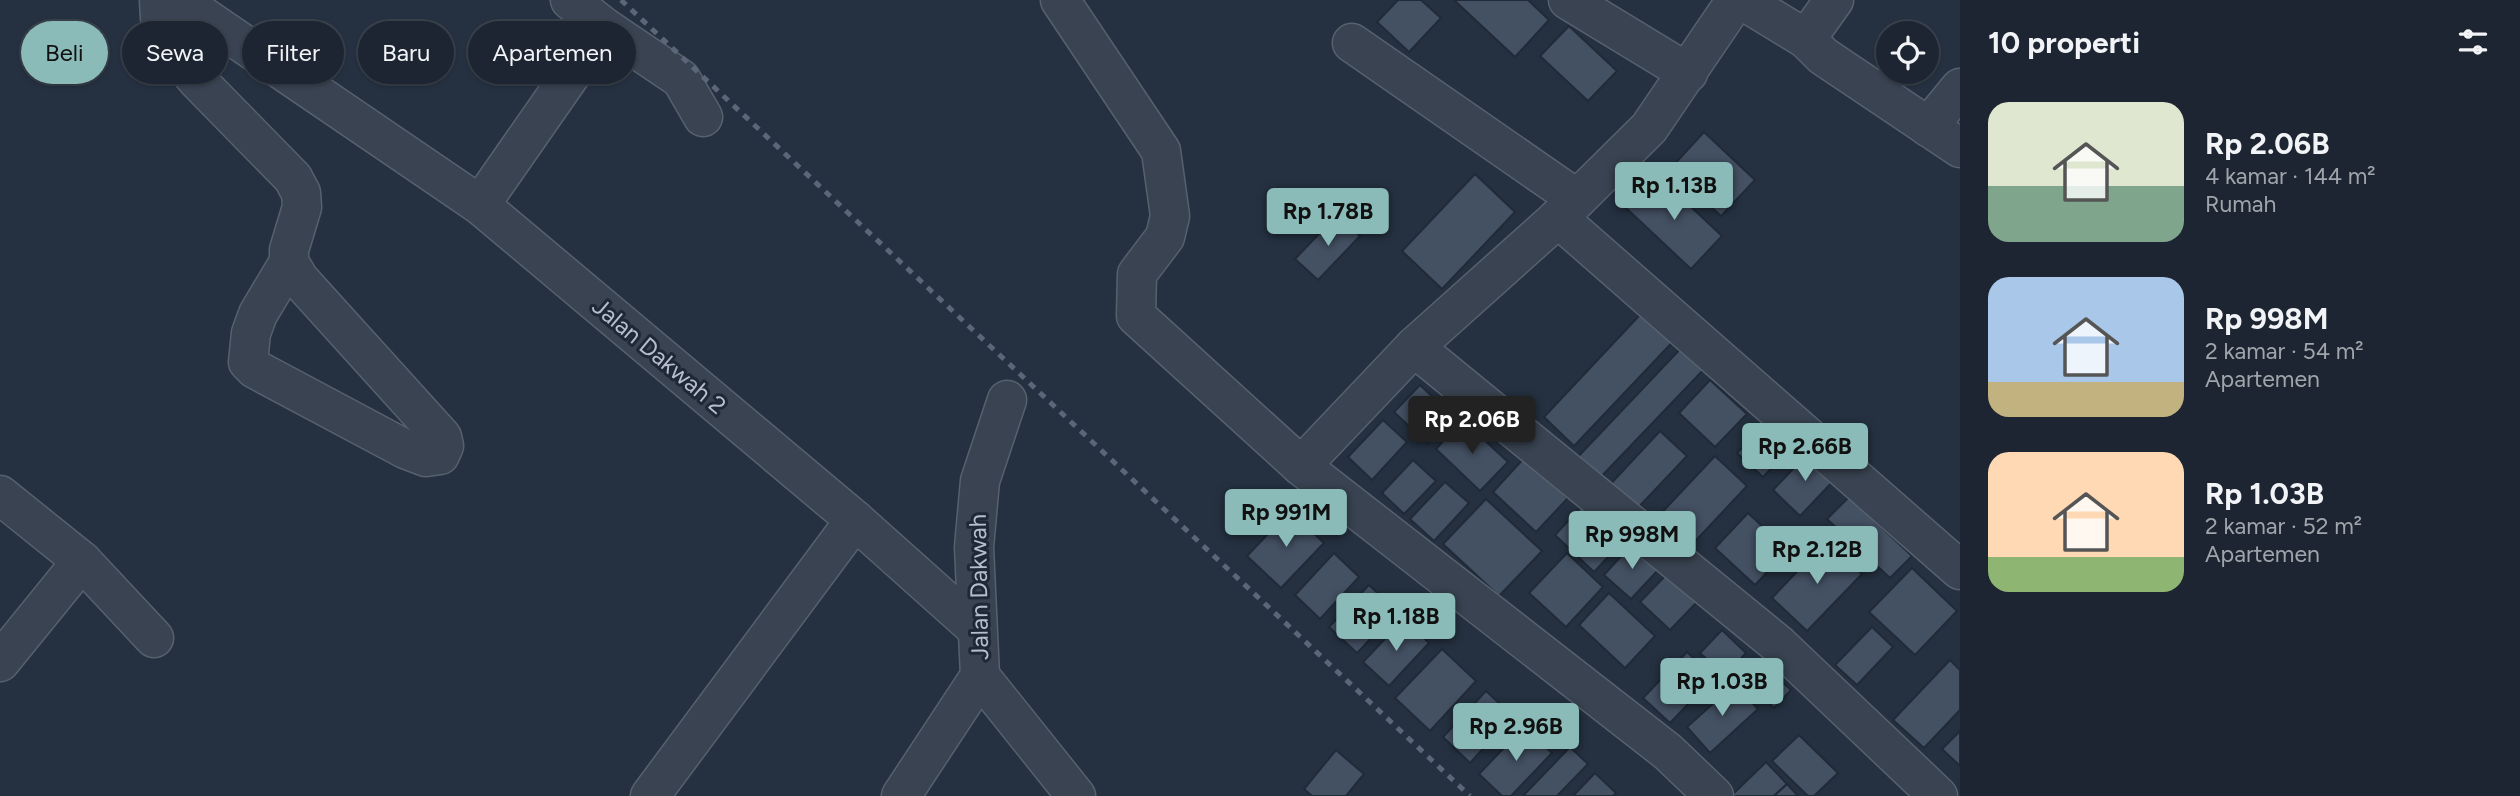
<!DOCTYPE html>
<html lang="id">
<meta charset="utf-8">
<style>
body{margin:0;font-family:Figtree,sans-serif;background:#29313d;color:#f1f3f6;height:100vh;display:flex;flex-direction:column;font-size:26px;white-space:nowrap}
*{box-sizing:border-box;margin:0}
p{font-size:23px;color:#a0a5ab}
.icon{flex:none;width:38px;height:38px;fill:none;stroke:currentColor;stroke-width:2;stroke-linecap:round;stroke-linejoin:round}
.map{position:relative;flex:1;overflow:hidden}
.side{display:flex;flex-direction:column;background:#1c2531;width:560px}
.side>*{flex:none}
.banner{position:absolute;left:21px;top:21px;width:665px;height:63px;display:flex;gap:14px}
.fabs{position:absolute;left:1876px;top:21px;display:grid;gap:14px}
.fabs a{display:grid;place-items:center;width:63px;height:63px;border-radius:50%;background:#1c2531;box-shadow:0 2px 5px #0004,0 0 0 2px #3a424d;font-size:35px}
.price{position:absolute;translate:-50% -60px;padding:0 16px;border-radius:7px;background:#8bbbb9;color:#111;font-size:23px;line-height:46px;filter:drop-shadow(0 2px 4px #0008)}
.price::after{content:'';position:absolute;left:50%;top:42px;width:21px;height:16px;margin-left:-10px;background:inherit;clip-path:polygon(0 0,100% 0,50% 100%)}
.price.current{background:#222;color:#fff}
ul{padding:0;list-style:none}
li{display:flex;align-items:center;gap:21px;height:175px;padding:0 28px}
li span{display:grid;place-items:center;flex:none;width:196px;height:140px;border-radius:21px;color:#555}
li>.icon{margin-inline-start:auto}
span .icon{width:84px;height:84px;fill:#fffc;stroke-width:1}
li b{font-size:30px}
h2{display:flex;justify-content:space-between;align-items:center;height:84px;padding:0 28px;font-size:30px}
.tag{padding:0 24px;border-radius:32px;background:#1c2531;box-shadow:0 2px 5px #0004,0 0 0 2px #3a424d;font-size:24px;line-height:63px}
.tag.current{background:#8bbbb9;color:#111}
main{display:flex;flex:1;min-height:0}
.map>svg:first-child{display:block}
.building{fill:#445163;stroke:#202a38;stroke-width:2}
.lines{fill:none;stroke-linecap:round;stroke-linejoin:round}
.minor-casing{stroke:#57616e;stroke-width:41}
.minor{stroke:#394351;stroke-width:38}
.rail{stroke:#5b6778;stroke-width:5;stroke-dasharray:7 7;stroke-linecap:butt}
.labels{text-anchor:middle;stroke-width:6;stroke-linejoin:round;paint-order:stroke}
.street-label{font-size:24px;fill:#b6becb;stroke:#1e2836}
</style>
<main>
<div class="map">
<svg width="1960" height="796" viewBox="0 0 1960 796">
<rect width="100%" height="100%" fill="#253141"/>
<g class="building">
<path d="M1398,0H1421L1441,18L1409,52L1377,22Z"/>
<path d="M1454,0H1528L1549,20L1515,57Z"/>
<path d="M1569,26L1617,71L1588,101L1540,56Z"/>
<path d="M1704,132L1755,180L1721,216L1670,169Z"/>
<path d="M1475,174L1515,212L1442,289L1402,251Z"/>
<path d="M1657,175L1722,236L1691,269L1626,208Z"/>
<path d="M1337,215L1360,236L1318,280L1295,259Z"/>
<path d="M1652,302L1683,331L1574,446L1544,417Z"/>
<path d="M1685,344L1708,365L1596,482L1574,461Z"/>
<path d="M1710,380L1747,414L1715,447L1679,413Z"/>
<path d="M1420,385L1453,416L1427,443L1394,412Z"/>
<path d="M1383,420L1407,442L1372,480L1348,457Z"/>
<path d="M1463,420L1508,462L1480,491L1436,449Z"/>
<path d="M1768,420L1794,445L1763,477L1737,453Z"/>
<path d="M1660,431L1687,456L1632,514L1605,490Z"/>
<path d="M1811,450L1838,476L1800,516L1773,490Z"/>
<path d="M1715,456L1747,486L1685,552L1653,522Z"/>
<path d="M1525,457L1568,498L1536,532L1493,492Z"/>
<path d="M1413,460L1436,481L1404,514L1382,493Z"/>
<path d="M1445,482L1469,503L1434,541L1410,519Z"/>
<path d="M1849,497L1912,556L1890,578L1827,519Z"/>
<path d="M1486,499L1542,551L1499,596L1443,544Z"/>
<path d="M1586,502L1625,539L1594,572L1555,535Z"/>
<path d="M1290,511L1324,543L1281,588L1247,556Z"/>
<path d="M1748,513L1788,550L1755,585L1715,548Z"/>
<path d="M1826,541L1862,574L1807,631L1772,598Z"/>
<path d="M1633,543L1660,568L1631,599L1604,575Z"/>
<path d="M1334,553L1359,577L1320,619L1295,595Z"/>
<path d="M1567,553L1603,587L1566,627L1529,593Z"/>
<path d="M1912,568L1957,611L1915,655L1869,612Z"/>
<path d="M1668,573L1698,601L1670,630L1640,602Z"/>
<path d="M1369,585L1397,611L1357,653L1329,627Z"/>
<path d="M1609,593L1655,636L1625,668L1579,625Z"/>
<path d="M1404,619L1429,643L1389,686L1363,662Z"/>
<path d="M1872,627L1893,647L1857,685L1835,665Z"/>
<path d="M1722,630L1746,653L1725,676L1700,653Z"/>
<path d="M1442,649L1476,681L1430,731L1395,698Z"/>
<path d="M1687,652L1714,677L1670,723L1643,698Z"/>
<path d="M1757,659L1791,690L1774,708L1740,677Z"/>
<path d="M1950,660L1960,670V710L1924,748L1893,720Z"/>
<path d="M1735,684L1758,709L1710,753L1687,727Z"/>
<path d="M1486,691L1513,716L1470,763L1443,737Z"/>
<path d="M1524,727L1552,753L1511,796H1502L1479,774Z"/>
<path d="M1960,731V766L1942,749Z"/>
<path d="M1799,735L1838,773L1814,796H1808L1772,761Z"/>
<path d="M1570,747L1588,764L1557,796H1523Z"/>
<path d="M1336,750L1364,774L1346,796H1312L1304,789Z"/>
<path d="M1766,762L1787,784L1774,796H1731Z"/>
<path d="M1595,773L1616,793L1613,796H1573Z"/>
<path d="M1787,784L1798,796H1774Z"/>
</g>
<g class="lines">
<g class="minor-casing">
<g id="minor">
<path d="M159,0L160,18L172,50L198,81L293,178L301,193L302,207L289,250V262L299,279L442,437L444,446L440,455L426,457L405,449L255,369L248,362L251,333L258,314L289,262"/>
<path d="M179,0L480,205L855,520L977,629"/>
<path d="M570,0L604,27L681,79L703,117"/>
<path d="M1060,0L1161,151L1170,216L1165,237L1137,274L1136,316L1301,466L1668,752L1714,796"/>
<path d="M1568,0L1688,73"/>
<path d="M1742,0L1806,39L1823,56L1960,148"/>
<path d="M1806,39L1834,0"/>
<path d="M1352,43L1577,199"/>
<path d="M1928,127L1960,88"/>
<path d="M480,205L604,27"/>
<path d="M1558,218L1960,570"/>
<path d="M1414,347L1779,645L1938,796"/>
<path d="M1301,466L1414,347L1558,218L1649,128L1736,0"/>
<path d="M0,495L82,561L0,662"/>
<path d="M82,561L154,638"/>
<path d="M980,676L1076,796"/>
<path d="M650,796L855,520"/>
<path d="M901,796L980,676L974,547L980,481L1007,400"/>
</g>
</g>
<use href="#minor" class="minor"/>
<path class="rail" d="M621,0L1470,796"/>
</g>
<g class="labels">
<g class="street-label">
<text transform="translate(659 356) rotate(40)" y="8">Jalan Dakwah 2</text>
<text transform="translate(979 587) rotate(-91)" y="8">Jalan Dakwah</text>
</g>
</g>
</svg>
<div class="fabs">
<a><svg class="icon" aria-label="locate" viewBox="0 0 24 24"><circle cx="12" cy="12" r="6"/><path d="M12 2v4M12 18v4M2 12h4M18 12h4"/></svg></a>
</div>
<b class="price" style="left:1674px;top:222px">Rp 1.13B</b>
<b class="price" style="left:1328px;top:248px">Rp 1.78B</b>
<b class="price current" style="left:1472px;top:456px">Rp 2.06B</b>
<b class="price" style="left:1805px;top:483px">Rp 2.66B</b>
<b class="price" style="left:1286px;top:549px">Rp 991M</b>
<b class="price" style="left:1632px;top:571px">Rp 998M</b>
<b class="price" style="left:1817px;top:586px">Rp 2.12B</b>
<b class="price" style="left:1396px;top:653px">Rp 1.18B</b>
<b class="price" style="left:1722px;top:718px">Rp 1.03B</b>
<b class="price" style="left:1516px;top:763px">Rp 2.96B</b>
<div class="banner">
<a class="tag current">Beli</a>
<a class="tag">Sewa</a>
<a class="tag">Filter</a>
<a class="tag">Baru</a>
<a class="tag">Apartemen</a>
</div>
</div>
<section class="side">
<h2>10 properti<svg class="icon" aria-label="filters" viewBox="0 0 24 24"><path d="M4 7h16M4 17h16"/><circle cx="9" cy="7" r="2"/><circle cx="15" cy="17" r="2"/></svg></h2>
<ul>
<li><span style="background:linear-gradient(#dfe7d0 60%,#7fa58c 0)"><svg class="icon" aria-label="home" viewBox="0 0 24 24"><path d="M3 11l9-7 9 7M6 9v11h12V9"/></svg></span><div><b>Rp 2.06B</b><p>4 kamar · 144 m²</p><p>Rumah</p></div></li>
<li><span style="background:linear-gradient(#a9c7e8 75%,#c2b280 0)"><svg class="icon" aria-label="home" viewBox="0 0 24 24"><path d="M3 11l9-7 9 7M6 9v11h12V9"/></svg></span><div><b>Rp 998M</b><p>2 kamar · 54 m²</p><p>Apartemen</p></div></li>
<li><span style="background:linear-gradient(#ffd9b3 75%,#8fb573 0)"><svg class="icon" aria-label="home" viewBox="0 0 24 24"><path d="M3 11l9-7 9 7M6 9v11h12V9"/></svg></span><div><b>Rp 1.03B</b><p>2 kamar · 52 m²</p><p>Apartemen</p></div></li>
</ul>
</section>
</main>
